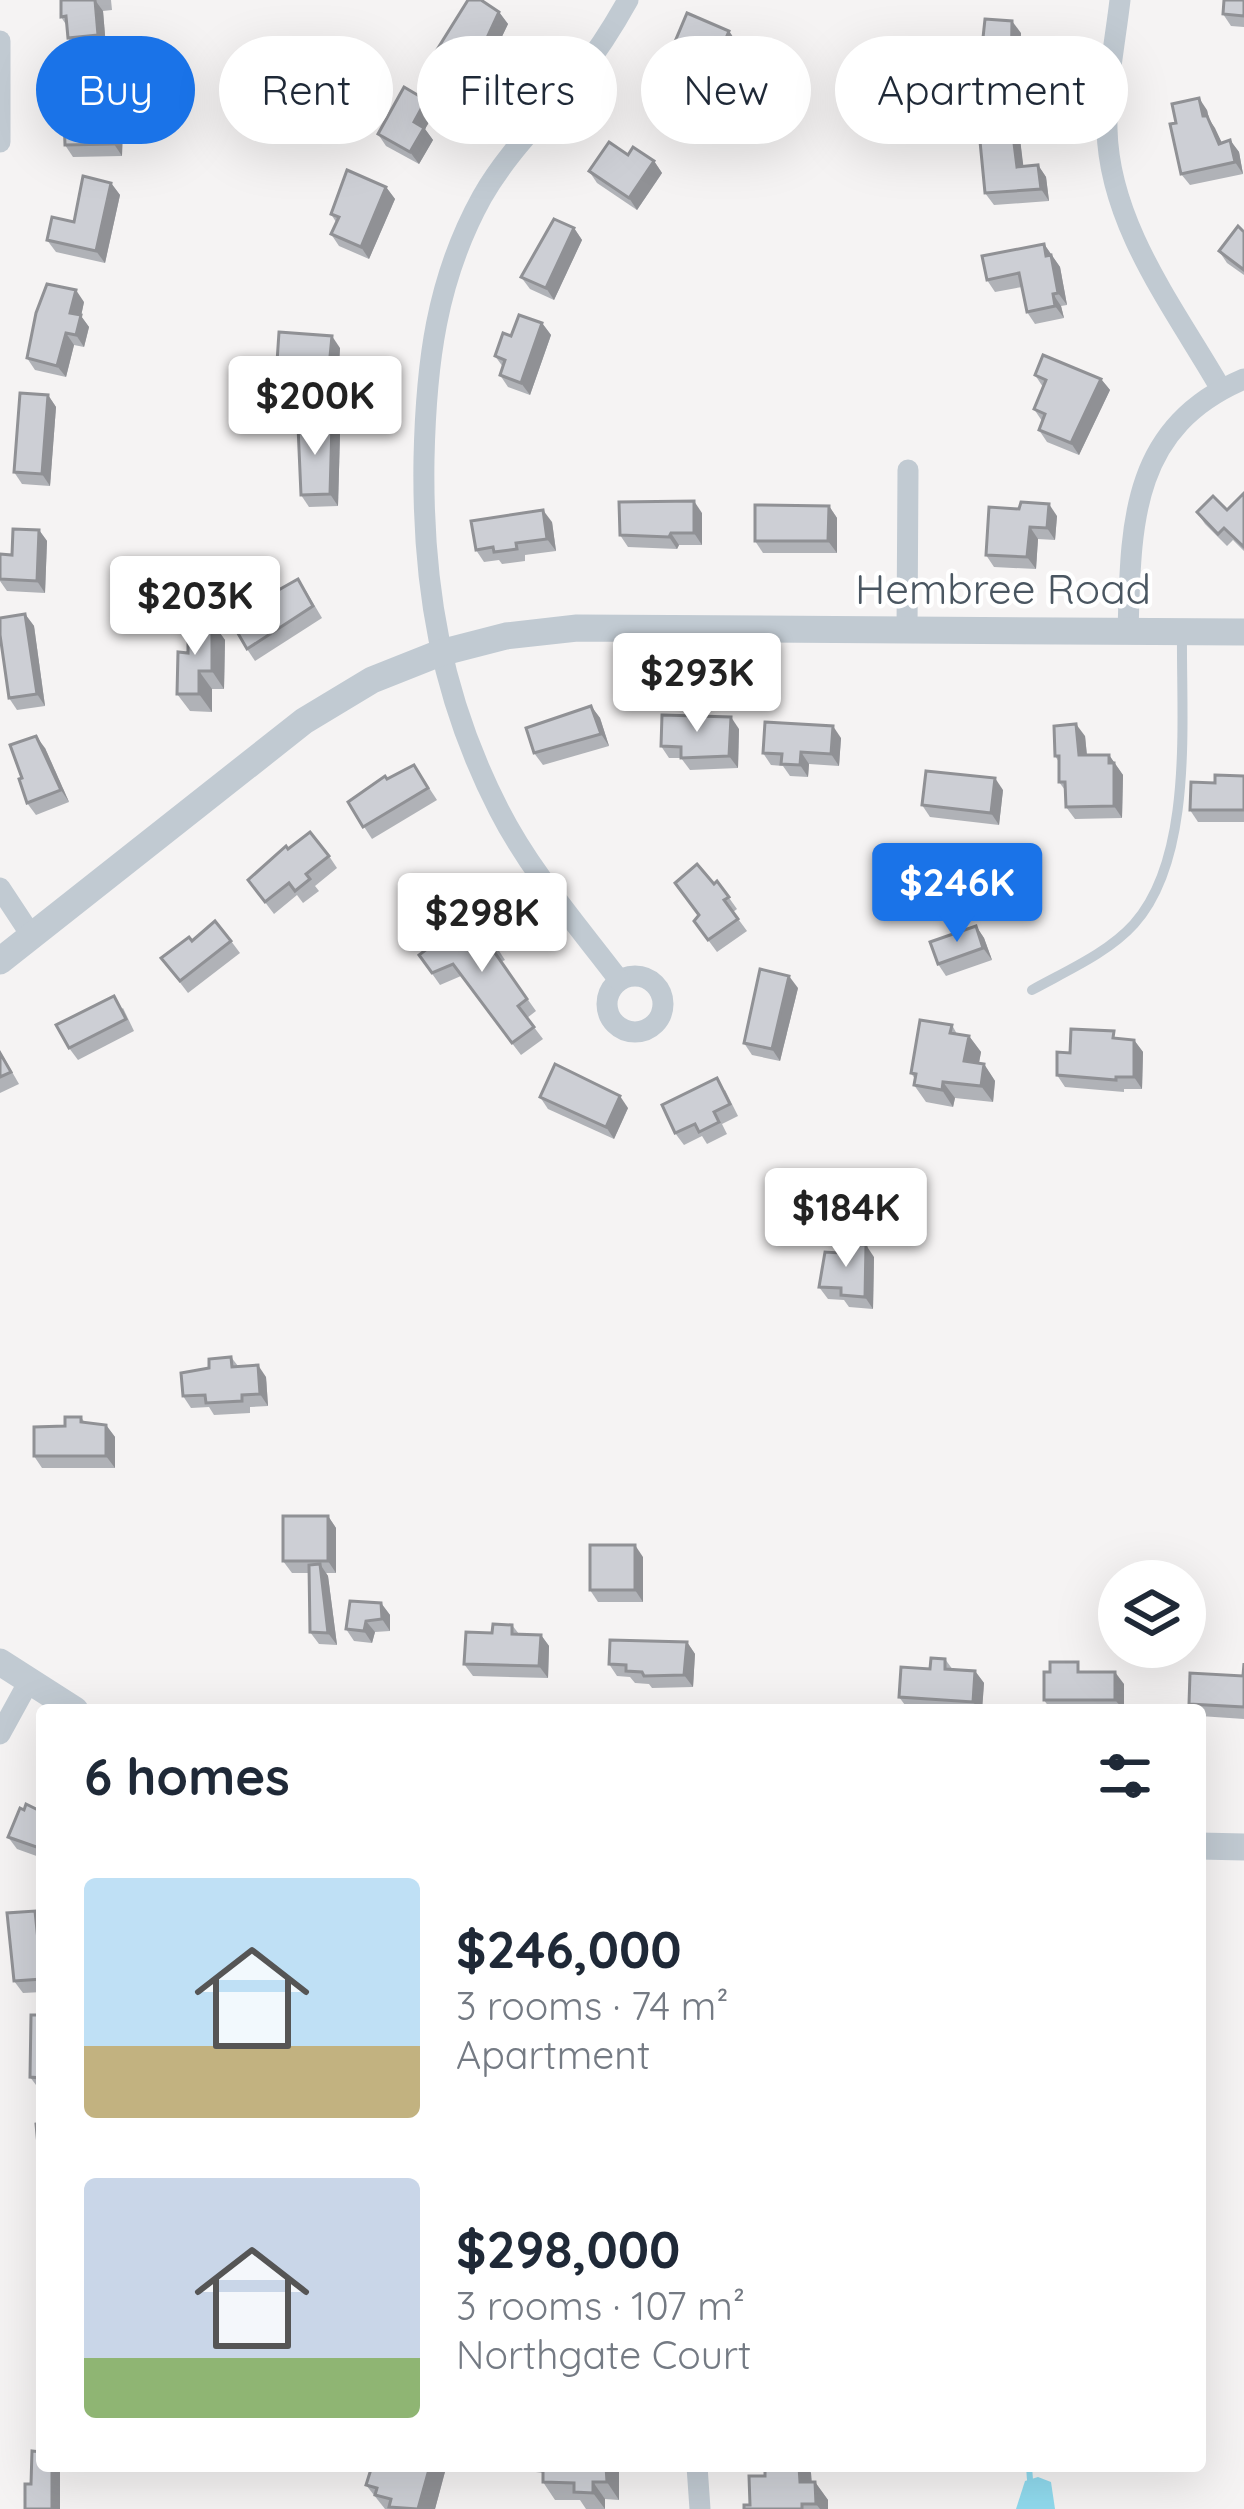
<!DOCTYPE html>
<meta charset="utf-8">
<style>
body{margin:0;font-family:Quicksand,sans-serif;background:#f6f6f7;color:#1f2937;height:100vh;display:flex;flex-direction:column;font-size:45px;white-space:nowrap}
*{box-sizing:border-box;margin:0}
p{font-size:39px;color:#747a83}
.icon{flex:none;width:66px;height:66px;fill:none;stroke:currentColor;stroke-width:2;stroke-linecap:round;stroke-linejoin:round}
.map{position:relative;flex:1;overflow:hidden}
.drawer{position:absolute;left:36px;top:1704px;width:1170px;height:768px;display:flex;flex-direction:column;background:#fff;border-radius:12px;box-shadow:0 12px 48px #0002}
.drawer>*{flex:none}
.banner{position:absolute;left:36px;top:36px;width:1173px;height:108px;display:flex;gap:24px}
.tools{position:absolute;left:1098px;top:1560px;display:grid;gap:24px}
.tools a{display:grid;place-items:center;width:108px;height:108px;border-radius:50%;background:#fff;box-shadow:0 12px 48px #0002;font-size:60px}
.price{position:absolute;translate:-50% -102px;padding:0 27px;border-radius:12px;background:#fff;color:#222;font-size:39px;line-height:78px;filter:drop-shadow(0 3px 6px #0008)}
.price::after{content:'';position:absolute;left:50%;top:72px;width:36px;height:27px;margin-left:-18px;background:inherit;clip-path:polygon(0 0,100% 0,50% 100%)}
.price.selected{background:#1a73e8;color:#fff}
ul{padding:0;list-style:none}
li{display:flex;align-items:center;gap:36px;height:300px;padding:0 48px}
li span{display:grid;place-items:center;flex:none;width:336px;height:240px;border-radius:12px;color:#555}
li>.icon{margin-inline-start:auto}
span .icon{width:144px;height:144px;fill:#fffc;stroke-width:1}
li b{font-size:51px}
h2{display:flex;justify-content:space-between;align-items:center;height:144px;padding:0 48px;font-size:51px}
.chip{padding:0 42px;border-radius:54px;background:#fff;box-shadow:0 12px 48px #0002;font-size:42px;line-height:108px}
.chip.selected{background:#1a73e8;color:#fff}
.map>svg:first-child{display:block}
.water{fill:#90daee}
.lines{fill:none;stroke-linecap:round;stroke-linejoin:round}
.stream{stroke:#90daee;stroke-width:6}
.service{stroke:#c1cad2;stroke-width:10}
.minor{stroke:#c1cad2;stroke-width:21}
.tertiary{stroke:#c1cad2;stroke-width:27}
.wall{fill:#b0b2b7}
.shaded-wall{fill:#909195}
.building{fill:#cdcfd5;stroke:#909195;stroke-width:3}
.labels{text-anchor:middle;stroke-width:9;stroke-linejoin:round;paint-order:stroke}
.street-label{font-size:42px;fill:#4a5661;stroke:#fff}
</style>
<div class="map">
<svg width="1244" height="2509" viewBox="0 0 1244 2509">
<rect width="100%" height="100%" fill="#f5f3f3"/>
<path class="water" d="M1038,2477L1051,2482L1055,2509H1016L1025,2481Z"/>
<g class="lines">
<path class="stream" d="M1029,2466L1030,2480"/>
<path class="service" d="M1032,990C1066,971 1108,953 1134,924C1194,857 1181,719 1182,635"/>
<g class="minor">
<path d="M1120,0C1115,43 1106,86 1107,129C1109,225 1175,309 1221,389"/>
<path d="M0,41V142"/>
<path d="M907,631L908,470"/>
<path d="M1128,633C1131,526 1129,428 1244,379"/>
<path d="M0,888L33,938"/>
<circle cx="635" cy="1004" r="28"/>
<path d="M619,980C578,926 530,871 499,810C441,697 422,585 424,459C426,365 436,280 482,197C508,151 546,116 578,76C597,52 613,27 628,0"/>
<path d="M0,1734L28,1683"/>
<path d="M697,2466L700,2509"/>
</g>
<g class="tertiary">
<path d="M0,961L304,721L372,680L440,653L506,636L577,628L1244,632"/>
<path d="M0,1662L75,1710"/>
<path d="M1200,1846L1244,1847"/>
</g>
</g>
<g class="wall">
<path d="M61,0H111L112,10L103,11L106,47L76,50L68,38L67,26L61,17Z"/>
<path d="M1244,0V27L1231,26L1223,14Z"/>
<path d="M499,12L508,24L495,51L498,55L486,72L480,68L461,92L437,76L428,64Z"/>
<path d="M729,31L737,43L728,64L719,61L701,109L667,94L658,82Z"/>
<path d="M1021,33L1019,90L987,87L979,75Z"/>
<path d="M124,87L122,156L73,157L65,145L79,119Z"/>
<path d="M1207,110L1209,119L1222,143L1230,140L1239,152L1243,174L1190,185L1181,174L1176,123Z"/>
<path d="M435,112L425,129L433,140L419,164L386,146L378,134Z"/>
<path d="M1012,127L1020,139L1023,167L1038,165L1046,177L1049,201L994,205L985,193Z"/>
<path d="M628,155L654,161L662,173L637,210L597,183L589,171Z"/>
<path d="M111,183L120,195L105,263L56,252L47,240L74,222Z"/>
<path d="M386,187L395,199L369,259L339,246L331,234L336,222L331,214Z"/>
<path d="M574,228L582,240L554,300L530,289L521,277Z"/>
<path d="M1244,232V275L1227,263L1219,251Z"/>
<path d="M1044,244L1060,267L1067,305L1061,306L1064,318L1035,324L1027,312L1022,287L995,292L987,280Z"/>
<path d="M84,302L81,316L89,327L84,347L74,345L66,377L35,370L27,358Z"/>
<path d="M542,323L551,335L530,395L508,387L500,375L503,367L495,356L511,336Z"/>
<path d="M340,348L338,379L320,378L319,409L295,407L287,395V385L281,375V368L277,362Z"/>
<path d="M1035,375L1101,379L1110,390L1079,455L1047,442L1039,430L1042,421L1034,409L1043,387Z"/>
<path d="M48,395L56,407L50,486L22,484L14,472Z"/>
<path d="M332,422L340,434L338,506L309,507L301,495Z"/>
<path d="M1244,493V551L1233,540L1227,546L1205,524L1197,512L1227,510Z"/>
<path d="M829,506L837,518V553H763L755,541Z"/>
<path d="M989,507L1057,516L1055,540L1038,539L1036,569L994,567L986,555Z"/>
<path d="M702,513V545H679L677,549L628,547L620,535Z"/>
<path d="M552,522L556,551L525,555V561L502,564L499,560L484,562L476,550Z"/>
<path d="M39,530L47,541L45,593L7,591L0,581V554L12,555Z"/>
<path d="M306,591L322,618L255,661L247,649Z"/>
<path d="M25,614L34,626L45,706L17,710L9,698Z"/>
<path d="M212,622L225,640L224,689H212V712L190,711L177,694L188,653Z"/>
<path d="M591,706L600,718L609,746L543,765L534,753Z"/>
<path d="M739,729L738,768L690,770L681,758H669L661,746Z"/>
<path d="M1085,736L1087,755H1109L1123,775L1122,818L1075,819L1066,807L1065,790L1059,782V762L1055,756Z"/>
<path d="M841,738L839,766L809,764L808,777L790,776L783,766L771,765L763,753Z"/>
<path d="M45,748L69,802L36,815L27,803L22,778Z"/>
<path d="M414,765L437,800L372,839L348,802Z"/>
<path d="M1244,776V822H1198L1190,810L1215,783Z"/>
<path d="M1003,790L999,825L930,817L922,805Z"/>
<path d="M288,849L329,856L337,868L315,886L319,891L303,903L297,895L274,914L248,880Z"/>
<path d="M717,881L737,909L733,912L747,931L717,952L694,921L699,916L714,884Z"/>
<path d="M976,926L984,938L992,960L946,976L938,964Z"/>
<path d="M480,930L492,940L505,960L501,962L536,1011L527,1018L543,1039L521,1055L461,976L440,985L419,955Z"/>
<path d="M192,941H231L240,953L188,993L161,958Z"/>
<path d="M798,988L780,1061L752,1055L744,1043Z"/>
<path d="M123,1008L134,1031L78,1060L69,1048Z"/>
<path d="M952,1025L957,1034L969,1036L981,1052L979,1063L984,1064L995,1081L993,1102L955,1098L953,1107L926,1102L914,1085L915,1079L911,1073Z"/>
<path d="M1119,1039L1134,1040L1143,1052L1142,1089H1124V1092L1065,1087L1057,1075L1070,1053Z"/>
<path d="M0,1051L19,1084L0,1093Z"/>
<path d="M725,1090L738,1116L722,1124L727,1134L707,1144L702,1136L684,1145L675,1133Z"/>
<path d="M540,1097L628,1108L614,1139L548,1109Z"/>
<path d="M874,1257L873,1309L849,1307L844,1300L828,1299L819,1287Z"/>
<path d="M231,1357L238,1366L266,1377L268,1406L250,1407V1413L214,1415L209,1407L191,1408L183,1396L209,1368Z"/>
<path d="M81,1417L85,1423L106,1425L115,1437V1468H42L34,1456L65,1426Z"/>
<path d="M328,1516L336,1528V1573H326L328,1576L337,1645L319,1644L310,1632L309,1573H292L283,1561Z"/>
<path d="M643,1557V1602H598L590,1590Z"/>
<path d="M381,1603L390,1615V1631L375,1632L372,1643L354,1641L346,1629Z"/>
<path d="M512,1625L519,1634L541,1635L549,1646L548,1678L473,1676L464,1664L492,1633Z"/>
<path d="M687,1642L695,1654L693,1687L652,1688L649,1684L635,1683L630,1677L617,1676L609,1664Z"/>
<path d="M945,1659L953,1670L975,1671L984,1683L982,1710L908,1709L899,1697L930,1669Z"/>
<path d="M1244,1663V1719L1200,1716V1710H1193L1189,1704L1243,1676Z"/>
<path d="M1085,1672L1124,1684V1710H1051L1044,1700Z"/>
<path d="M42,1812V1858L17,1849L8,1837Z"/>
<path d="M35,1911L42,1921V1992L23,1993L14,1981Z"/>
<path d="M42,2015V2089H39L30,2077Z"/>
<path d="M372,2466H445L446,2468L435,2509H385L366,2485Z"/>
<path d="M511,2466H619V2500L605,2499V2509H586L580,2500H555L543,2482V2473L514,2469Z"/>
<path d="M765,2466H807L811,2473L812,2482H815L828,2500V2509H744L750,2505L765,2476Z"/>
</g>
<g class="shaded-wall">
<path d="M95,0L103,11L106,47L98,35Z"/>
<path d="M499,12L508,24L495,51L498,55L486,72L478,60Z"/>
<path d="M1012,21L1021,33L1019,90L1011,79Z"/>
<path d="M729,31L737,43L728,64L720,52Z"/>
<path d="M711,49L719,61L701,109L692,97Z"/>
<path d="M472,56L480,68L461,92L452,80Z"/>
<path d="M115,75L124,87L122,156L114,144Z"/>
<path d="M1199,98L1207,110L1209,119L1215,128L1228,156L1203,116Z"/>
<path d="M426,100L435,112L425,129L433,140L419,164L410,152L414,122Z"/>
<path d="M1012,127L1020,139L1025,179L1017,167Z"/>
<path d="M1230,140L1239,152L1243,174L1235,162Z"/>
<path d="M654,161L662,173L637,210L629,198Z"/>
<path d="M1038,165L1046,177L1049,201L1041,189Z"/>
<path d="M111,183L120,195L105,263L96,251Z"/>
<path d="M386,187L395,199L369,259L361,247Z"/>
<path d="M574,228L582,240L554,300L546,288Z"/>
<path d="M1044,244L1060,267L1067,305L1058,293Z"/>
<path d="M76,290L84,302L81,316L89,327L84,347L76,335L70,313Z"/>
<path d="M1053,294L1061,306L1064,318L1055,306Z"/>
<path d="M542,323L551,335L530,395L521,383Z"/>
<path d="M66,333L74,345L66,377L57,366Z"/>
<path d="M332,336L340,348L338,379L329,367Z"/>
<path d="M312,366L320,378L319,409L310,397Z"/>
<path d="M1101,379L1110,390L1079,455L1071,443Z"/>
<path d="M48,395L56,407L50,486L42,474Z"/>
<path d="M332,422L340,434L338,506L330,494Z"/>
<path d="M694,501L702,513V545L694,533Z"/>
<path d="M1049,504L1057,516L1055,540L1047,528Z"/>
<path d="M829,506L837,518V553L828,541Z"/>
<path d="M543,510L552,522L556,551L547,539Z"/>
<path d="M1030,527L1038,539L1036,569L1027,557Z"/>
<path d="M39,530L47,541L45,593L37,581Z"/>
<path d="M671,533L679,545L677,549L669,537Z"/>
<path d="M25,614L34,626L45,706L37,694Z"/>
<path d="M212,622L225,640L224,689L212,671Z"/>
<path d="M199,671L212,689V712L199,694Z"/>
<path d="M591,706L600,718L609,746L601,734Z"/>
<path d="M731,717L739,729L738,768L729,756Z"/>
<path d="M1076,724L1085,736L1088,767L1079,755Z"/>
<path d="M833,726L841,738L839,766L831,754Z"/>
<path d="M36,736L45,748L69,802L61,790Z"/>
<path d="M801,752L809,764L808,777L800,765Z"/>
<path d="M1109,755L1123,775L1122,818L1114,806Z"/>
<path d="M995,778L1003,790L999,825L991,813Z"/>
<path d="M976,926L984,938L992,960L983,948Z"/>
<path d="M789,976L798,988L780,1061L772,1049Z"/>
<path d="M969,1036L981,1052L976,1078L964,1061Z"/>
<path d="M1134,1040L1143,1052L1142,1089L1134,1077Z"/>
<path d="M984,1064L995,1081L993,1102L981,1086Z"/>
<path d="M943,1082L955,1098L953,1107L942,1090Z"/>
<path d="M620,1096L628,1108L614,1139L606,1127Z"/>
<path d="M866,1245L874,1257L873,1309L865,1297Z"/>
<path d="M258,1365L266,1377L268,1406L260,1394Z"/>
<path d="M106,1425L115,1437V1468L106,1456Z"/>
<path d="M328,1516L336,1528V1573L328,1561Z"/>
<path d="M635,1545L643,1557V1602L635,1590Z"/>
<path d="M320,1564L328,1576L337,1645L328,1633Z"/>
<path d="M381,1603L390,1615V1631L382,1619Z"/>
<path d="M366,1621L375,1632L372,1643L364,1631Z"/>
<path d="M541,1635L549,1646L548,1678L539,1666Z"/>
<path d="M687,1642L695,1654L693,1687L684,1675Z"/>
<path d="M975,1671L984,1683L982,1710H979L973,1702Z"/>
<path d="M1115,1672L1124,1684V1710L1115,1700Z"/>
<path d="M35,1911L42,1921V1966Z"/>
<rect x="52" y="2466" width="8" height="43"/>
<path d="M430,2466H445L446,2468L435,2509H418Z"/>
<path d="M606,2466H619V2500L607,2482Z"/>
<path d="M799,2466H807L811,2473L812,2500L800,2482Z"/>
<path d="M593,2482L605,2499V2509L593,2493Z"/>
<path d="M815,2482L828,2500V2509H820L816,2504Z"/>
</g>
<g class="building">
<path d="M61,0H95L98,35L68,38L66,16L61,17Z"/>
<path d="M468,0H481L499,12L486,40L489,43L478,60L472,56L452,80L428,64Z"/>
<path d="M1224,0H1244V16L1223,14Z"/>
<path d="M687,13L729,31L720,52L711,49L692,97L658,82Z"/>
<path d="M985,19L1012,21L1011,79L979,75Z"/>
<path d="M115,75L114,144L65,145L64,119H79L78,76Z"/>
<path d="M404,87L426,100L414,122L424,128L410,152L378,134Z"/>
<path d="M1199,98L1203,116H1207L1219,144L1230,140L1235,162L1181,174L1170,124L1176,123L1172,104Z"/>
<path d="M1012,127L1017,167L1038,165L1041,189L985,193L979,131Z"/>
<path d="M609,142L628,155L633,147L654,161L629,198L589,171Z"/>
<path d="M347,170L386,187L361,247L331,234L339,217L331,214Z"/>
<path d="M83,176L111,183L96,251L47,240L52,217L74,222Z"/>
<path d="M554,219L574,228L546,288L521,277Z"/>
<path d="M1238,226L1244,232V270L1219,251Z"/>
<path d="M1044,244L1046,256L1051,255L1058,293L1053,294L1055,306L1027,312L1019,273L987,280L982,256Z"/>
<path d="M47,284L76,290L70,313L81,315L76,335L66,333L57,366L27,358L36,313Z"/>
<path d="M519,315L542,323L521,383L500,375L505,360L495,356L503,333L511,336Z"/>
<path d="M279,332L332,336L329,367L312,366L310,397L287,395L288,376L281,375V363L277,362Z"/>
<path d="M1043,355L1101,379L1071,443L1039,430L1045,414L1034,409L1046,380L1035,375Z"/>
<path d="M20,393L48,395L42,474L14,472Z"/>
<path d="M332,422L330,494L301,495L298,426Z"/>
<path d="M1244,493V547L1224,528L1218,534L1197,512L1213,496L1227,510Z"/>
<path d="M694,501V533H671L669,537L620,535L619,502Z"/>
<path d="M1021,502L1049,504L1047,528L1030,527L1027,557L986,555L989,507L1019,509Z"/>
<path d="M755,505L829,506L828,541H755Z"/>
<path d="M543,510L547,539L516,543L517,549L494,552L493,547L476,550L471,521Z"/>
<path d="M13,529L39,530L37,581L0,579V554L12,555Z"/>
<path d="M298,579L313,606L247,649L232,623L271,600L268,596Z"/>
<path d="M25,614L37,694L9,698L0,635V618Z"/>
<path d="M188,622H212V671H199V694H177L178,652L188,653Z"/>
<path d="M591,706L601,734L534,753L526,728Z"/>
<path d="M662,715L731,717L729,756L681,758V747L661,746Z"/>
<path d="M765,722L833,726L831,754L801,752L800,765L781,764L782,754L763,753Z"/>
<path d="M1076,724L1079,755H1109V763H1114V806L1066,807L1065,782H1059V756H1055L1054,726Z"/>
<path d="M36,736L61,790L27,803L19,779L22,778L10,745Z"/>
<path d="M414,765L428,788L363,827L348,802L385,776L387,779Z"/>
<path d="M926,771L995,778L991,813L922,805Z"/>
<path d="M1215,775L1244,776V810H1190L1191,782L1215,783Z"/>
<path d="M310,832L329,856L306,874L310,879L295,891L289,883L265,902L248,880L286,846L288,849Z"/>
<path d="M697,864L714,884L717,881L729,897L724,900L738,919L708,940L694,921L699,915L675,883Z"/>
<path d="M470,916L479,930L483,928L497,948L493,950L527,999L518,1006L534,1027L512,1043L453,964L432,973L419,955Z"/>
<path d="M215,921L231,941L180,981L161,958L189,937L192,941Z"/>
<path d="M976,926L983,948L938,964L930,942Z"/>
<path d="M760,969L789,976L772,1049L744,1043Z"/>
<path d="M114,996L126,1019L69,1048L56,1025Z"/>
<path d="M920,1020L952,1025L950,1033L969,1036L964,1061L984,1064L981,1086L943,1082L942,1090L914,1085L916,1074L911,1073Z"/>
<path d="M1071,1029L1114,1031L1113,1038L1134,1040V1077H1116V1080L1057,1075V1052L1070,1053Z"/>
<path d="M0,1053L11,1072L0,1077Z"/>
<path d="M555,1064L620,1096L606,1127L540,1097Z"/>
<path d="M717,1078L730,1104L714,1112L719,1122L699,1132L695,1124L675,1133L662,1105Z"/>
<path d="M840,1243L866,1245L865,1297L841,1295V1288L819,1287L825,1252L840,1253Z"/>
<path d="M231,1357L232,1367L258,1365L260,1394L242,1395V1401L206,1403L205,1395L183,1396L181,1373L209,1368V1359Z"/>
<path d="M65,1417H81V1422L106,1425V1456H34V1427L65,1426Z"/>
<rect x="283" y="1516" width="45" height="45"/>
<rect x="590" y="1545" width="45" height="45"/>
<path d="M320,1564L328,1633L310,1632L309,1565Z"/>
<path d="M350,1601L381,1603L382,1619L366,1621L364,1631L346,1629Z"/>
<path d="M493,1624L512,1625V1634L541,1635L539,1666L464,1664L466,1632L492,1633Z"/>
<path d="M610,1640L687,1642L684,1675L644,1676L642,1672L626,1671V1665L609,1664Z"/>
<path d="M931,1658L945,1659V1669L975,1671L973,1702L899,1697L901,1667L930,1669Z"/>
<path d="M1050,1662H1078V1672H1115V1700H1044V1672H1050Z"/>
<path d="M1244,1663V1707L1189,1704L1190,1673L1243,1676Z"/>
<path d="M26,1804L42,1812V1849L8,1837L20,1808L24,1810Z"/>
<path d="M35,1911L42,1979L14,1981L7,1913Z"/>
<path d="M31,2015H42V2078L30,2077Z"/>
<path d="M42,2123V2178H41L36,2124Z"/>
<path d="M40,2216H42V2243L39,2242Z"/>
<path d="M42,2345V2386H39Z"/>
<path d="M32,2451L42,2452V2466H52V2509H25V2484H31Z"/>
<path d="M372,2466H430L418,2509L389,2507L391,2499L375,2495L377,2488L366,2485Z"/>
<path d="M543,2466H606L607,2482H593V2493L574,2492V2483L543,2482Z"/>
<path d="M765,2466H799L800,2482H815L816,2504H802V2509H744V2505H750L749,2476H765Z"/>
</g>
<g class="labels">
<g class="street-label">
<text x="1003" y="604">Hembree Road</text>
</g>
</g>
</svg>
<div class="tools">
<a><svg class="icon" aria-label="layers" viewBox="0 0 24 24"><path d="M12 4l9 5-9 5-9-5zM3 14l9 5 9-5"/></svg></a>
</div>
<b class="price" style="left:315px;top:458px">$200K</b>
<b class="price" style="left:195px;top:658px">$203K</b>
<b class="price" style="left:697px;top:735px">$293K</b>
<b class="price selected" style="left:957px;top:945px">$246K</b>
<b class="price" style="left:482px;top:975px">$298K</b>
<b class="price" style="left:846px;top:1270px">$184K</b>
<div class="banner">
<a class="chip selected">Buy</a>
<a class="chip">Rent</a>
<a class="chip">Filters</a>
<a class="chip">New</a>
<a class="chip">Apartment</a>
</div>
<section class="drawer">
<h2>6 homes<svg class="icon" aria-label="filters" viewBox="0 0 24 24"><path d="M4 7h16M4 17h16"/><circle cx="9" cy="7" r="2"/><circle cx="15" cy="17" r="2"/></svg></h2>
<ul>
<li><span style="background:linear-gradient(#bfe0f5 70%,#c2b280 0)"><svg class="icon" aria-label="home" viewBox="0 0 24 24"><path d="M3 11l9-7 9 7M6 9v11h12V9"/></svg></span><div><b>$246,000</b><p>3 rooms · 74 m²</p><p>Apartment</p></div></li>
<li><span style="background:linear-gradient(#c9d6e8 75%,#8fb573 0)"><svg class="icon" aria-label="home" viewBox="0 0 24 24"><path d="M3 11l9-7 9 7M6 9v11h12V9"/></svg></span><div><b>$298,000</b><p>3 rooms · 107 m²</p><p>Northgate Court</p></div></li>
</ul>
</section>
</div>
